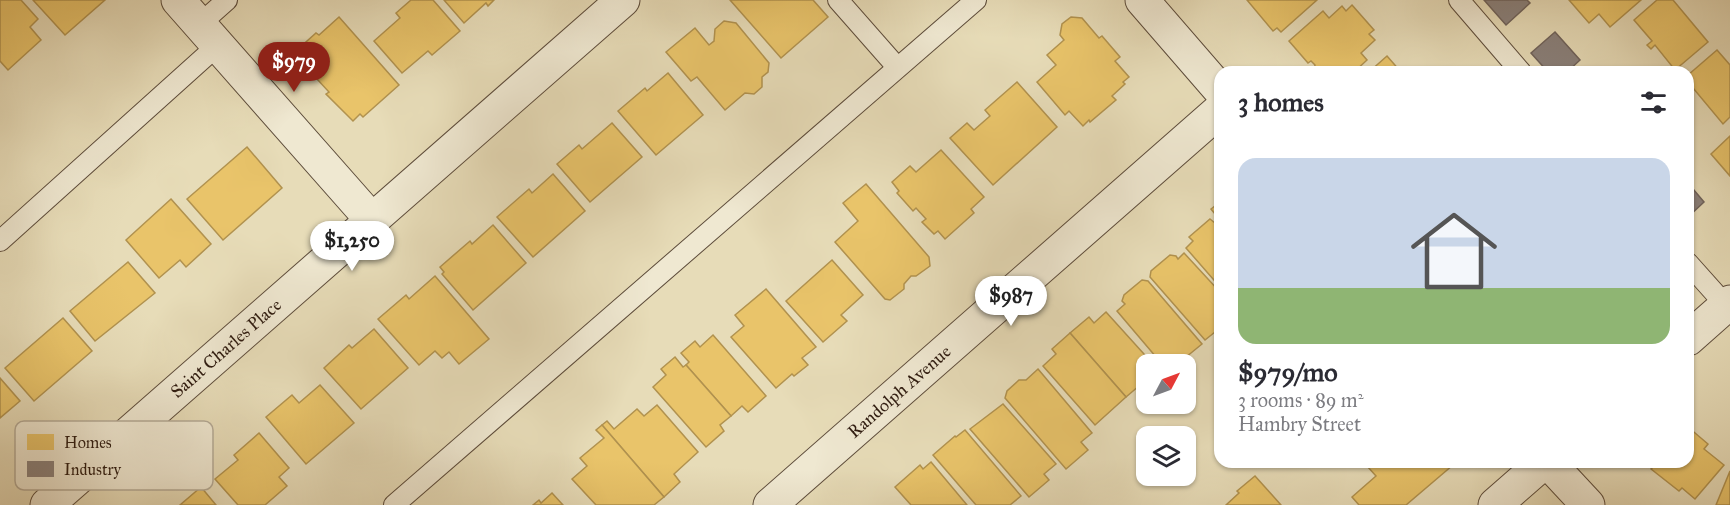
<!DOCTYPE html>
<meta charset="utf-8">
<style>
body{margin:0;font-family:"IM FELL Great Primer",serif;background:#f7f7f7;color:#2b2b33;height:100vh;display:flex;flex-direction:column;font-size:22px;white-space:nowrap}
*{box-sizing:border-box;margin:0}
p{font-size:20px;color:#7c7c81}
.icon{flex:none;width:33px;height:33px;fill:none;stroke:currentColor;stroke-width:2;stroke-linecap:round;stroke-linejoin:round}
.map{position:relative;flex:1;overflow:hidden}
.drawer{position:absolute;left:1214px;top:66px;width:480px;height:402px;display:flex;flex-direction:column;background:#fff;border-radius:18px;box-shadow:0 2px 4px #0004}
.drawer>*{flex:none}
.needle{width:39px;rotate:49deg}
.controls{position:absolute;left:1136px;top:354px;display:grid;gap:12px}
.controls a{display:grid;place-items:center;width:60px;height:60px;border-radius:12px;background:#fff;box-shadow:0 2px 4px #0004;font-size:30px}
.price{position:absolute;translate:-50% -51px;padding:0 14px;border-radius:21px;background:#fff;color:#222;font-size:20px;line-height:39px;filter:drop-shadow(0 2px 3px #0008)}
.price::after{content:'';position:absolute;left:50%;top:36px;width:18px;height:14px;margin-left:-9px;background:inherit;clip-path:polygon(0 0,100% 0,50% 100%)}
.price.on{background:#8f2418;color:#fff}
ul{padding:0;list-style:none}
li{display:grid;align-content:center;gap:12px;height:318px;padding:0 24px}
li span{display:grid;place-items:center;height:186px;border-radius:18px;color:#555}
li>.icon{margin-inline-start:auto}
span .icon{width:108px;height:108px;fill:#fffc;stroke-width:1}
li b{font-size:26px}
h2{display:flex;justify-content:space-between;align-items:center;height:72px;padding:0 24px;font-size:26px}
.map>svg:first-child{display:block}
.homes{fill:#e9c46a;stroke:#b1924f;stroke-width:1.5}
.industry{fill:#8a817c;stroke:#6f635c;stroke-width:1.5}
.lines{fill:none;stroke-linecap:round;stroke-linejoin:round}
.service-casing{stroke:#5d4c3b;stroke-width:22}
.minor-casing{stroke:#5d4c3b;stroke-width:35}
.tertiary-casing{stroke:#5d4c3b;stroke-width:35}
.service{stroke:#efe8d1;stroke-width:20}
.minor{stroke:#efe8d1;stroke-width:33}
.tertiary{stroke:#efe8d1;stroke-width:33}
.labels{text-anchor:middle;stroke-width:6;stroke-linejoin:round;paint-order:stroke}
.street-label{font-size:18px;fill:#2f1c11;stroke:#efe8d1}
.key{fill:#efe8d1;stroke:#b5ab97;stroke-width:1.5}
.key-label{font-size:16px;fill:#2f1c11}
</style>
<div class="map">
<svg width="1730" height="505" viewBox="0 0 1730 505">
<rect width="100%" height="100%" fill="#e7dcb8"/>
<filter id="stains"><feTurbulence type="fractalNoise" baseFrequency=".00333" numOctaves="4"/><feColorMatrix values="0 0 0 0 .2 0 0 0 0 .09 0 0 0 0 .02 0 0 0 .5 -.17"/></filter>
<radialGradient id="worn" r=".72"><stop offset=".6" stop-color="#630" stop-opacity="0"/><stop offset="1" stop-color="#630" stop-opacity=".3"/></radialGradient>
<g class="homes">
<path d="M0,0H21L38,19L30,27L41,40L8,70L0,61Z"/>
<path d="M33,0H105L65,35Z"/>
<path d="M411,0H433L460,31L432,55L428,51L402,73L374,41L400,18L396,13Z"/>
<path d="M444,0H494L488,6L486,3L464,23Z"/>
<path d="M730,0H813L828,17L781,58Z"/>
<path d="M1247,0H1317L1281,32L1277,28L1273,31Z"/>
<path d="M1569,0H1641L1610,27L1599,14L1589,23Z"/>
<path d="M1657,0H1673L1708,42L1675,70L1655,45L1651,49L1647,45L1652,41L1634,20Z"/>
<path d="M1352,5L1374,30L1369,34L1375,40L1361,53L1367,60L1354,72H1314L1315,65L1311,61L1308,63L1289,41L1323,11L1329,18L1342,6L1346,11Z"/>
<path d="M339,17L399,85L363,117L360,114L353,121L326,94L329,92L295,55L299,52L297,50L316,33L319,35Z"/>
<path d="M1071,17L1082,18L1099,38L1102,36L1120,57L1115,61L1129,77L1123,82L1125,84L1112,96L1116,100L1090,122L1089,120L1083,126L1069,111L1065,115L1037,82L1056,65L1047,55L1064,40L1060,35L1062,24Z"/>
<path d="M724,21L736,23L769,63L768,72L762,77V87L754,94L745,93L725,110L697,77L691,81L666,52L695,28L709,45L714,41L715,29Z"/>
<path d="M1717,50L1730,65V117L1723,124L1688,82V75Z"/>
<path d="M1387,56L1401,72H1369Z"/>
<path d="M668,73L703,115L656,155L618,111L645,88L647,91Z"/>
<path d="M1017,82L1057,127L993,185L950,138L967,123L974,130L990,116L985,110Z"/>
<path d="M612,123L642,157L590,202L557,164L579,145L582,149Z"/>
<path d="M1730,136V176L1711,154Z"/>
<path d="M247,147L282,188L223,240L187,199Z"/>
<path d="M941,150L984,197L971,209L974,213L945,239L938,231L934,234L922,222L926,219L916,208L913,211L897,193L899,191L892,182L910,166L916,172Z"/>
<path d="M553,174L585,211L533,257L497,217L529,189L532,193Z"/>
<path d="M866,184L929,257L930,266L916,276H911L904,284V289L890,300L885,299L835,242L858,221L843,203Z"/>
<path d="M171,199L211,244L186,267L180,260L159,278L126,240Z"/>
<path d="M1220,202V220L1211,209Z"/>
<path d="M1210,219L1220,227V287L1186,248L1193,241L1189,237Z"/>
<path d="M493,225L526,263L473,310L442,274L444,272L440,267L470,241L472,244Z"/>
<path d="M1184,253L1220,292V328L1205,340L1150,277L1151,271L1170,255L1176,256L1178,259Z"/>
<path d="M832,260L863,295L841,315L847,321L823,342L786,301Z"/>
<path d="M128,262L155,293L95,341L70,311Z"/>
<path d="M435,276L489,339L459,364L449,352L442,358L435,351L419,365L378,319L406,295L409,299Z"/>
<path d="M1142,280L1148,281L1202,344L1180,362L1177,358L1170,364H1162L1117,311L1125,304L1122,301L1124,295Z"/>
<path d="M766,289L816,347L802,358L808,365L794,376L792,374L776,388L731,337L744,326L735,315Z"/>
<path d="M1106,312L1153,364H1146V380L1126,397L1070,333L1089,317L1094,323Z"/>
<path d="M63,318L92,351L34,401L5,368Z"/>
<path d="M374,329L408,368L361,409L324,368L349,345L352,348Z"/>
<path d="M1070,333L1126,397L1095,425L1043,366L1056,354L1052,349Z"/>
<path d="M713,335L766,396L748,412L742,406L731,416L686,365L689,362L681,353L695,341L700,347Z"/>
<path d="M675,357L683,367L686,365L731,416L720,425L724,431L706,447L653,387L666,375L661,369Z"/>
<path d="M1038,369L1092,433L1081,442L1088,450L1066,469L1005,398L1007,391L1019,380H1026Z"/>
<path d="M0,378L20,401L0,418Z"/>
<path d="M320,385L354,423L306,464L266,417L292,395L299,403Z"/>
<path d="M1003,404L1056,464L1044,474L1049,480L1029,497L970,429Z"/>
<path d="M657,405L698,452L674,474L680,482L664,497L602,425L607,421L614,429L637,409L644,416Z"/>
<path d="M602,425L664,497L654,505H596L572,479L587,466L580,458L604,438L596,430Z"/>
<path d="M1688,427L1708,444L1704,449L1724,465L1695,499L1682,488L1679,491L1651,469L1655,465L1651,462H1688Z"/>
<path d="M965,430L1021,496L1010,505H976L933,455L955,436L956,437Z"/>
<path d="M259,433L289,468L279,477L287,486L265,505H238L215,479L238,460L234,455Z"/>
<path d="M931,462L967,505H911L895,487L920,465L923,469Z"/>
<path d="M1371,462H1450L1453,465L1406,505H1359L1352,497L1376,476L1367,466Z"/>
<path d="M1730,471V505H1716Z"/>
<path d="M1255,476L1281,505H1226L1239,493L1237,491Z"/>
<path d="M201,487L216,505H180Z"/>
<path d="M552,493L563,505H533L539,500L541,503Z"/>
</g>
<g class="industry">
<path d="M1484,0H1527L1530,3L1506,25Z"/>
<path d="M1555,32L1580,60L1567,72H1548L1531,53Z"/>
<path d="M1688,183L1704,202L1688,217Z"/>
</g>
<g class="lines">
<g class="service-casing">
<g id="service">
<path d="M838,0L897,67"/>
<path d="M1459,0L1521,72"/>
<path d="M200,24L227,0"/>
<path d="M0,241L218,45"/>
<path d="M1688,263L1730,310"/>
<path d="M394,505L976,0"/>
</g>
</g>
<g class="minor-casing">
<g id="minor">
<path d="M178,0L372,220"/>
<path d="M1142,0L1220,90"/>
<path d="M1548,462L1588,505"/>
<path id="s1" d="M47,505L623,0"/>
<path id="s2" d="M770,505L1220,110"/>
</g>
</g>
<g class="tertiary-casing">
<g id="tertiary">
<path d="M1688,339L1730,302"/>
<path d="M1495,505L1544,462"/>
</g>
</g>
<use href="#service" class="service"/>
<use href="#minor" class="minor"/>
<use href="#tertiary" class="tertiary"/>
</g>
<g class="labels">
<g class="street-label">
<text dy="6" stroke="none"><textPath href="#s1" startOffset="238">Saint Charles Place</textPath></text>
<text dy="6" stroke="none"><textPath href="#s2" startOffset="172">Randolph Avenue</textPath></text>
</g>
</g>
<rect x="15" y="421" width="198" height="69" rx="9" class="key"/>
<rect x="27" y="434" width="27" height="16" fill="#e9c46a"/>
<rect x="27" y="461" width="27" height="16" fill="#8a817c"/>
<g class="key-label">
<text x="64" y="448">Homes</text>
<text x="64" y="475">Industry</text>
</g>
<rect width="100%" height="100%" filter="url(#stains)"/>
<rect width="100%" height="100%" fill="url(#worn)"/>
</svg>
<div class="controls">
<a><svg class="needle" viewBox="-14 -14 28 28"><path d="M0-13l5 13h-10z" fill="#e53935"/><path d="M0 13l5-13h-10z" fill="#7c7c81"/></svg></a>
<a><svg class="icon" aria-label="layers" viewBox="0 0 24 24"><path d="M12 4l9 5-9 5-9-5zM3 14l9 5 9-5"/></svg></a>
</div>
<b class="price on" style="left:294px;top:93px">$979</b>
<b class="price" style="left:352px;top:272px">$1,250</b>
<b class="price" style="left:1011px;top:327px">$987</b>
<section class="drawer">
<h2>3 homes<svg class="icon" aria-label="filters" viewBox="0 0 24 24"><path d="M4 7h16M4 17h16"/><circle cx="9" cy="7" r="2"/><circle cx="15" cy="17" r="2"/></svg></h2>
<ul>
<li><span style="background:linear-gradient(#c9d6e8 70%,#8fb573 0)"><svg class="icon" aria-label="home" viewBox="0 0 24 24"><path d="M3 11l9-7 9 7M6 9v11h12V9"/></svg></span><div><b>$979/mo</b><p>3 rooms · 89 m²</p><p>Hambry Street</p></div></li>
</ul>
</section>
</div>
